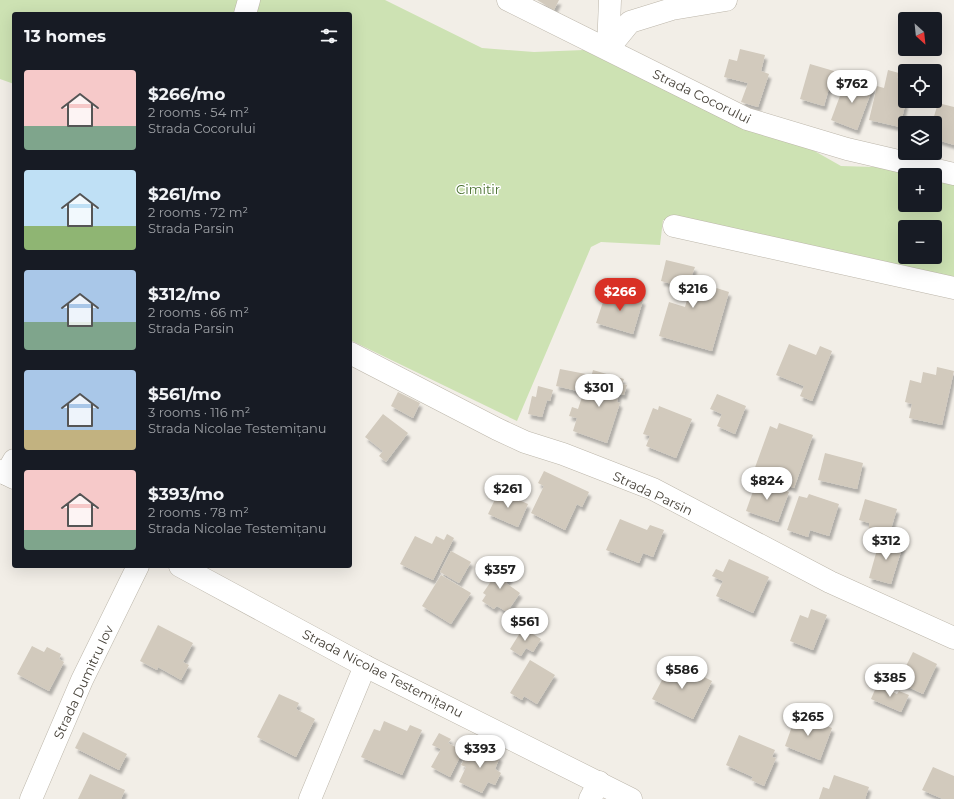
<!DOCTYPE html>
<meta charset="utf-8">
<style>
body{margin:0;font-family:Montserrat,sans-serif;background:#242831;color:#f1f3f6;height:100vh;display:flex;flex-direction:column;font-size:15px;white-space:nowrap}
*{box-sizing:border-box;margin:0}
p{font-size:13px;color:#9ea1a6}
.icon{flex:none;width:22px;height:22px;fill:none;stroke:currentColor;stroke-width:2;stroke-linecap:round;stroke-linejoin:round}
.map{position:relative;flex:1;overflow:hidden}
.drawer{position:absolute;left:12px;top:12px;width:340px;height:556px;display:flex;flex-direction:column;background:#171b24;border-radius:4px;box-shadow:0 4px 16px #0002}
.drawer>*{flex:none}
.needle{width:26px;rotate:153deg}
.buttons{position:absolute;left:898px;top:12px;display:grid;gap:8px}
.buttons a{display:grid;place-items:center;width:44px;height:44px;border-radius:4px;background:#171b24;box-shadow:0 4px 16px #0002;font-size:20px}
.price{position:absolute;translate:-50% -34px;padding:0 9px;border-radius:14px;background:#fff;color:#222;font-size:13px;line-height:26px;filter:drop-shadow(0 1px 2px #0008)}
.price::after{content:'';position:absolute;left:50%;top:24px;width:12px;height:9px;margin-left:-6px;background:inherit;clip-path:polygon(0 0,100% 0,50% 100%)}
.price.current{background:#d93025;color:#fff}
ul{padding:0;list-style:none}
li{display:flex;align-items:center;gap:12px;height:100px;padding:0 12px}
li span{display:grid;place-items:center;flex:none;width:112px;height:80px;border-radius:4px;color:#555}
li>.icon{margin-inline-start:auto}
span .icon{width:48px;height:48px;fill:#fffc;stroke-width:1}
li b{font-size:17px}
h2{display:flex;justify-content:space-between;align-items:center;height:48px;padding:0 12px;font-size:17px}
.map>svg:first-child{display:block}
.green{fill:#cde2b3;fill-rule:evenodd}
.building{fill:#d2cabd;filter:url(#shadow)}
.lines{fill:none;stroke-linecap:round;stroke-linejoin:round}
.minor-casing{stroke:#bcb6aa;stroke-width:23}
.tertiary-casing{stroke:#bcb6aa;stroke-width:23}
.minor{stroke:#fff;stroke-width:22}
.tertiary{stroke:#fff;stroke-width:22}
.labels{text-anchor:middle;stroke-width:3;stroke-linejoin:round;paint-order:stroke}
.street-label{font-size:13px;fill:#443f36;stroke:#fff}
.park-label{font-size:13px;fill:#48702f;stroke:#fff}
</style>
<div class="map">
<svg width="954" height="799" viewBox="0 0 954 799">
<defs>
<filter id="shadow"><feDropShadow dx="2.5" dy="4.5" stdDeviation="1" flood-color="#0004"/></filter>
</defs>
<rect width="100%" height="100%" fill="#f2eee7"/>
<path class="green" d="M0,0H385L482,48L534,52L584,50L595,53L811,149L841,166L874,167L891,165L954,177V284L671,221L663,220L660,245L601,242L591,247L517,421L350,340V14H14V84L0,79ZM905,175H935V205H905ZM905,227H935V257H905Z"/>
<g class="building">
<path d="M537,0H559L554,10Z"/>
<path d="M740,49L765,55L761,71L769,74L758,107L741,102L748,83L724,77L729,59L737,61Z"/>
<path d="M810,64L834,71L824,106L800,99Z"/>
<path d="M888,70L899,73L897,79L905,81V101H906L900,127L869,120L877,86L884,88Z"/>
<path d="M847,77L873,87L857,130L831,120Z"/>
<path d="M938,103L954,107V145L935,139V123H932Z"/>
<path d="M666,260L695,267L692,275L705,278L704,284L729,292L712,351L659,336L669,302L685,307L690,289L661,281Z"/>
<path d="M607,290L643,300L633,334L596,323Z"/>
<path d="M789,344L816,355L820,346L832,351L812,401L800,396L804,386L776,375Z"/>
<path d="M937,367L954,371L942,425L909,418L912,404L905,402L910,380L921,383L923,372L936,375Z"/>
<path d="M560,369L586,374L582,392L556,386Z"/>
<path d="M593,370L624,379L622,384L627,385L624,395L619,394L617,402L620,403L607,443L573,431L577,418L569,416L572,407L578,409L584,391L606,399L608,391L589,385Z"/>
<path d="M538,386L553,390L550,401L547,400L542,417L528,414L532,396L536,397Z"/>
<path d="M398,392L420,403L413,418L391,406Z"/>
<path d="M717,394L746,406L735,434L717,426L722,414L710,409Z"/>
<path d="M659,406L692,419L676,458L646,446L650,436L643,434L653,408L658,410Z"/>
<path d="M383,414L408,433L386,462L379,456L383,451L365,437Z"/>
<path d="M779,423L813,435L794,488L753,473L770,426L777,429Z"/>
<path d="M825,453L863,463L857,489L818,480Z"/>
<path d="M544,471L589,492L582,507L577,504L565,530L531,513L544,486L538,483Z"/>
<path d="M757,480L789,492L778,522L746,511Z"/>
<path d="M499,491L528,504L518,527L488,514Z"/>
<path d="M809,494L839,504L829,536L810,530L808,537L787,530L799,496L807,498Z"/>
<path d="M865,499L897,509L888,539L876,535L877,530L869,528V523L859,520Z"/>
<path d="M620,519L647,530L650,525L664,530L653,557L643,553L639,563L606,550Z"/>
<path d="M447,534L454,538L433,580L400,564L415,536L432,544L436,536L444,540Z"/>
<path d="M880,539L903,545L891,584L869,578Z"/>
<path d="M451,551L471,562L459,583L440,572Z"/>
<path d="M729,559L769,577L753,613L716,596L723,581L712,576L716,569L723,572Z"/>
<path d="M493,562L512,575L506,583L520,593L507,612L497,606L494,609L482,601L486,595L483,593L496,574L488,569Z"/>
<path d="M441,575L471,593L451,624L422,606Z"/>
<path d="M811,609L827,615L813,650L790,641L800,615L808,618Z"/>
<path d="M158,625L193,643L183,662L189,665L181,680L158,667L157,670L140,661Z"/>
<path d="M523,628L541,639L533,652L526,648L521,656L510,649Z"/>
<path d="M32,646L44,652L47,647L61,654L59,659L64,662L49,691L17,674Z"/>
<path d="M913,652L937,664L923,694L898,682Z"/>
<path d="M530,660L555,675L537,704L524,696L522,700L510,693Z"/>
<path d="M672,661L712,681L693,719L652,699Z"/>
<path d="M877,685L897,694L899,691L909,695L901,712L871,699Z"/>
<path d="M279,694L299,703L296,709L315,719L296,757L257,737Z"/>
<path d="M796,715L832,728L820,760L785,746Z"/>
<path d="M384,721L407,731L410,725L422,730L402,775L361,757L374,729L380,731Z"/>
<path d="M83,732L127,754L119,770L75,748Z"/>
<path d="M439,733L451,739L448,743L463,751L450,777L431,767L441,749L432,745Z"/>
<path d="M739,735L775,750L772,757L776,758L764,786L751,780L753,777L726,765Z"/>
<path d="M471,746L476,749L478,746L500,757L495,769L501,773L495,785L488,782L482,793L459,782L466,767L461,765Z"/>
<path d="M933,767L954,776V799H943L922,790Z"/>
<path d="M90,774L125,790L121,799H78Z"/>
<path d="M834,775L869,787L865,799H819L823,787L829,789Z"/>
</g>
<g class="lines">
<g class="minor-casing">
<g id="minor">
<path d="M508,0L747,119L847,149L954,174"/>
<path d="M610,0L608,49L630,22L672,9L726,0"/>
<path d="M245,14L249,0"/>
<path d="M674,226L954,288"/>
<path d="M350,353L497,429L525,442L563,454L653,489L830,582L954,638"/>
<path d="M6,474L14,460"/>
<path d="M31,799L82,680L138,566"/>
<path d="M310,799L365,666"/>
<path d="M590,799L599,782"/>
</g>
</g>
<g class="tertiary-casing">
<g id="tertiary">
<path d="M0,471L14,478"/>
<path d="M180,566L365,666L631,799"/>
</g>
</g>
<use href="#minor" class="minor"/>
<use href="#tertiary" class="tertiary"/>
</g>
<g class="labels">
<g class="street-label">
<text transform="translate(702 96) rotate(26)" y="5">Strada Cocorului</text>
<text transform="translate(653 493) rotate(25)" y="5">Strada Parsin</text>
<text transform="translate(383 673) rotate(27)" y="5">Strada Nicolae Testemițanu</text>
<text transform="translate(83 682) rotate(-65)" y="5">Strada Dumitru Iov</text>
</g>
<g class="park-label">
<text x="478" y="194">Cimitir</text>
</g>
</g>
</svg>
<div class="buttons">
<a><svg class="needle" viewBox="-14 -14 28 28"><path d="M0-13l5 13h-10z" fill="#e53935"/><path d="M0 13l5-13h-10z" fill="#9ea1a6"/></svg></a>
<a><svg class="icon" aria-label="locate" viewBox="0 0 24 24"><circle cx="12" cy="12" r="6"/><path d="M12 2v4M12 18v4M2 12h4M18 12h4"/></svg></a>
<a><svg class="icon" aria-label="layers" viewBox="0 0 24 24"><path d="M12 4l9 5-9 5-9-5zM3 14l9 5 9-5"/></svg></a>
<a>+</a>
<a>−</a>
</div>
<b class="price" style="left:852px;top:104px">$762</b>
<b class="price" style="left:693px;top:309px">$216</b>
<b class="price current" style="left:620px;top:312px">$266</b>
<b class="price" style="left:599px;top:408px">$301</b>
<b class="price" style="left:767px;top:501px">$824</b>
<b class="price" style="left:508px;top:509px">$261</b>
<b class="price" style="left:886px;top:561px">$312</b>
<b class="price" style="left:500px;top:590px">$357</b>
<b class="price" style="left:525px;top:642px">$561</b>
<b class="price" style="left:682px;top:690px">$586</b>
<b class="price" style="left:890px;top:698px">$385</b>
<b class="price" style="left:808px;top:737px">$265</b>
<b class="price" style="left:480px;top:769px">$393</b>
<section class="drawer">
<h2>13 homes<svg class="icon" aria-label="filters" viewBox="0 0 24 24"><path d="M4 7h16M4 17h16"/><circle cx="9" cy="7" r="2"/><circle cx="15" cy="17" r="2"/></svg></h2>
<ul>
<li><span style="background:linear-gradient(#f6c9c9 70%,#7fa58c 0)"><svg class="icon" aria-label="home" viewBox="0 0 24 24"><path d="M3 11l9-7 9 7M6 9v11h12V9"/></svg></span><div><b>$266/mo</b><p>2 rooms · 54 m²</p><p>Strada Cocorului</p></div></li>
<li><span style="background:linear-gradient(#bfe0f5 70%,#8fb573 0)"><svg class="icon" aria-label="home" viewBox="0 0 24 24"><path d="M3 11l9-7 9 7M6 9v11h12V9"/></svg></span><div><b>$261/mo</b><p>2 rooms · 72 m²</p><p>Strada Parsin</p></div></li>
<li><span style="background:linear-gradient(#a9c7e8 65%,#7fa58c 0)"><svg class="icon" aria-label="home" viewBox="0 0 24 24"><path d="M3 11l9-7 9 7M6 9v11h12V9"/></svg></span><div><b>$312/mo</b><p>2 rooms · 66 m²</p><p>Strada Parsin</p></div></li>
<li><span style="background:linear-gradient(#a9c7e8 75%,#c2b280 0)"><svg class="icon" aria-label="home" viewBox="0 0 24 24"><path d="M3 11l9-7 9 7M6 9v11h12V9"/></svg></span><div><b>$561/mo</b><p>3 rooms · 116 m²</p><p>Strada Nicolae Testemițanu</p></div></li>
<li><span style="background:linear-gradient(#f6c9c9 75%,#7fa58c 0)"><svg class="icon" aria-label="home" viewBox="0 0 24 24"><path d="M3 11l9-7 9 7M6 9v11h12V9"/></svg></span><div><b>$393/mo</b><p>2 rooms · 78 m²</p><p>Strada Nicolae Testemițanu</p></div></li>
</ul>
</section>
</div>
